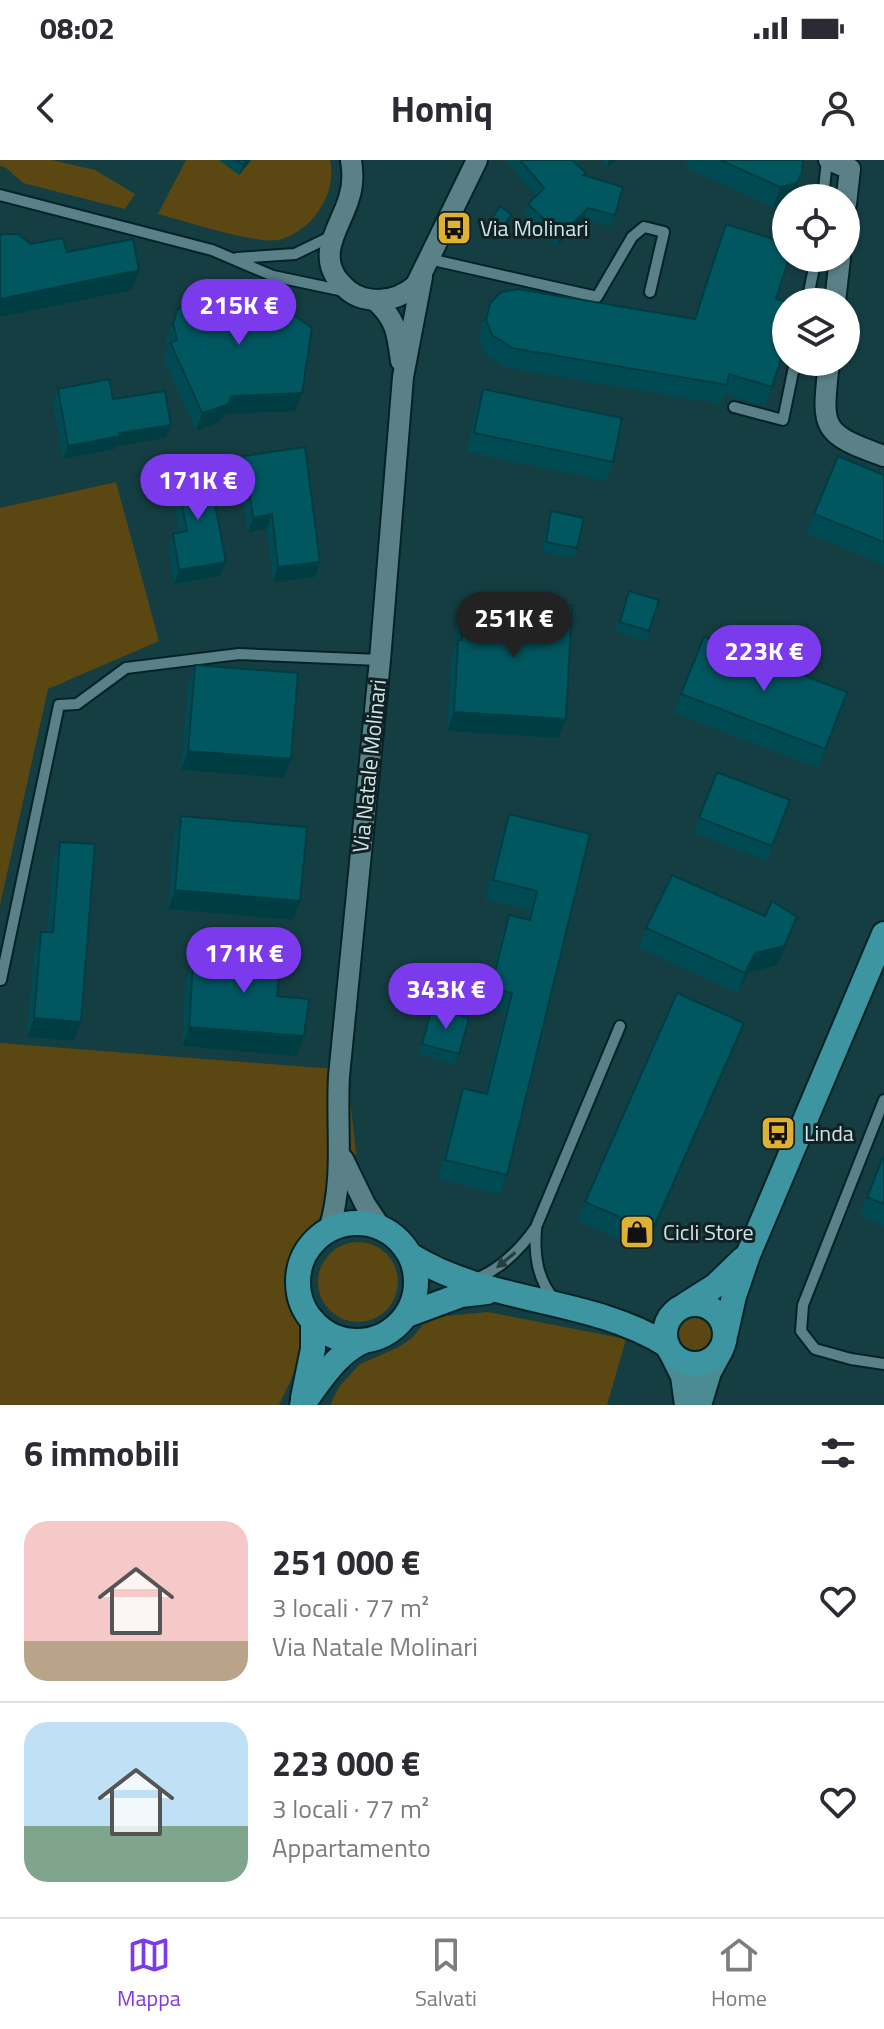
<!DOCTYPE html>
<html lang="it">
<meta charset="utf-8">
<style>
body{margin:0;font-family:"Titillium Web",sans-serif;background:#f2f2f3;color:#2b2b33;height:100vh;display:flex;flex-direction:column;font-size:30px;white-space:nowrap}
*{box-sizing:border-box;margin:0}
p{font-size:26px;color:#7c7c81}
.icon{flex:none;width:44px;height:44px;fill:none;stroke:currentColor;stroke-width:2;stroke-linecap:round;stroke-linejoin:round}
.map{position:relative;height:1245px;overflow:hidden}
.drawer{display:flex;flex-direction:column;background:#fff;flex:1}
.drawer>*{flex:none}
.buttons{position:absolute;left:772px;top:24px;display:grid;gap:16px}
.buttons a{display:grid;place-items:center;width:88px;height:88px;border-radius:50%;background:#fff;box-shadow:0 2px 6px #0004;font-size:40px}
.price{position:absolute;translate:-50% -68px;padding:0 18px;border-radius:28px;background:#7c3aed;color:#fff;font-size:26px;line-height:52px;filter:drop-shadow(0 2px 4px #0008)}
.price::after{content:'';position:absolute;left:50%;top:48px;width:24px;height:18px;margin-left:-12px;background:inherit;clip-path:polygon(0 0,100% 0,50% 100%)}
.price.selected{background:#222;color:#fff}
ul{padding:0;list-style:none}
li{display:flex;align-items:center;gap:24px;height:200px;padding:0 24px}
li+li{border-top:2px solid #e1e1e2}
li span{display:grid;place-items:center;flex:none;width:224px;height:160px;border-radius:24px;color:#555}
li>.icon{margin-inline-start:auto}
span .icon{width:96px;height:96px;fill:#fffc;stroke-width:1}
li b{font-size:34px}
h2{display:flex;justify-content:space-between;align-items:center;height:96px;padding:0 24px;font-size:34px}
.status{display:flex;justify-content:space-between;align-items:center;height:56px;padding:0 40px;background:#fff;direction:ltr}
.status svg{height:22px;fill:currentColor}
header{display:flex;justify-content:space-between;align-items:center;height:104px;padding:0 24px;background:#fff;font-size:36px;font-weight:700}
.dock{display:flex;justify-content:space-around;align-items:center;height:112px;border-top:2px solid #e1e1e2;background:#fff;font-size:22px;color:#7c7c81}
.dock a{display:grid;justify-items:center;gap:4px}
.dock .selected{color:#7c3aed}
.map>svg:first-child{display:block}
.green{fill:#5a4711}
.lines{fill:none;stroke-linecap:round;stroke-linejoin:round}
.lane-casing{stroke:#042327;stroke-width:14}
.street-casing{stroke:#042327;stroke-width:24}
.secondary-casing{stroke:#042327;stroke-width:28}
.primary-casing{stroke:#042327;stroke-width:28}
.lane{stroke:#598187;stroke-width:10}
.street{stroke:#598187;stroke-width:20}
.secondary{stroke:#4a8b94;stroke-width:24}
.primary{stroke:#3c95a1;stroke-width:24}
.wall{fill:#004b53}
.shaded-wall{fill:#003d43}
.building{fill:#005760;stroke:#003d43;stroke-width:2}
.oneway{fill:#273e42}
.labels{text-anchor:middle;stroke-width:6;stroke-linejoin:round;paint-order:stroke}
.poi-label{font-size:22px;fill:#d0e5e8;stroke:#112124;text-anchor:start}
.street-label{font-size:22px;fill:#d0e5e8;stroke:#112124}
</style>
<div class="status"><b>08:02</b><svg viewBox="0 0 49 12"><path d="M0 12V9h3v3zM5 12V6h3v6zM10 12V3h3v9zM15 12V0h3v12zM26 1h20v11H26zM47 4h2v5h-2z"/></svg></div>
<header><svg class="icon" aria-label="back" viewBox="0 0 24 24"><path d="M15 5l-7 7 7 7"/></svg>Homiq<svg class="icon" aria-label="person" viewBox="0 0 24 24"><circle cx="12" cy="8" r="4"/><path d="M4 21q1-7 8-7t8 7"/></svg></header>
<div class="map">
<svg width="884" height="1245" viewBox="0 0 884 1245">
<rect width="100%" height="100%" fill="#153e43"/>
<g class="green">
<path d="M0,0H52L95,10L135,34L125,49L23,23L5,7L0,6Z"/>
<path d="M186,0H330C334,19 329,36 318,52C310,64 293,77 279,80C254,84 185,61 158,54Z"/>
<path d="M116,322L159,481L48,529L0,745V348Z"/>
<path d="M0,883L347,910L356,994C348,1003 337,1011 330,1021C324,1031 326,1046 320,1057C303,1088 287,1084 286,1127C286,1144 296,1153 300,1168C306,1194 290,1222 279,1245H0Z"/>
<circle cx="358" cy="1122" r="40"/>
<path d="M488,1152L626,1179L607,1245H330L339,1227L360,1204L397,1188L412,1178L425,1162L445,1156Z"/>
<circle cx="695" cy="1174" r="16"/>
</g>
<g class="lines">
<g class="lane-casing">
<g id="lane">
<path d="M0,35L212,90L273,116L344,131"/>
<path d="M823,38L827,0"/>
<path d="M237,98L295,94L332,76"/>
<path d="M429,99L597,137L632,77L644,67L664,72L650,132"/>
<path d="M807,142L816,98"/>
<path d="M734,247L783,260L795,202"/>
<path d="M1,820L59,545L77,544L126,508L239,494L380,500"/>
<path d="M884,940L803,1145L801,1171L815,1189L851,1199L884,1204"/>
<path d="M536,1069C534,1095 537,1120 555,1140"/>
<path d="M476,1119C502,1108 520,1090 536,1067L620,866"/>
</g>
</g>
<g class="street-casing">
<g id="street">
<path d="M351,0C353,12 353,26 349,38C341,66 317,92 338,120C346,129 352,135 363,138C383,143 401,138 416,125L477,0"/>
<path d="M829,0L850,9L846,44"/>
<path d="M376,141C397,161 397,173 401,201"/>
<path d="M835,142L840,98"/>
<path d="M829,202C822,268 819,273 884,296"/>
<path d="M343,999L365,1044L381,1068"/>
<path d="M329,1070C345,1018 336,969 339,916L380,500L403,217L422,117"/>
</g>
</g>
<g class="secondary-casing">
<g id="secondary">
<path d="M672,1194L683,1216L687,1245"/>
<path d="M699,1245L709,1212L721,1190"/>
</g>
</g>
<g class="primary-casing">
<g id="primary">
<circle cx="357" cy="1122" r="59"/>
<path d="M410,1095C491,1145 587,1136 667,1185"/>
<circle cx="695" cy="1174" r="30"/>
<path d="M685,1145L715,1126L743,1099"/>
<path d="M407,1155L461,1135L487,1132"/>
<path d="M726,1172L734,1136L748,1095L884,774"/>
<path d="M303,1238L313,1189V1161"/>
<path d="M302,1245C320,1222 336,1193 364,1181"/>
</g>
</g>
<use href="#lane" class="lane"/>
<use href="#street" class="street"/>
<use href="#secondary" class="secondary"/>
<use href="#primary" class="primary"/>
</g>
<g class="wall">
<path d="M219,0H251L239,15Z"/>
<path d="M506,0H580L576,4L615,55L611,67L584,59L556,87L524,55L528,44L536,35Z"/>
<path d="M602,0H617L607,7Z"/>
<path d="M685,0H803L802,12L792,38H786L773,47L689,9Z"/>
<path d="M511,54L498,79L484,73L486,68Z"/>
<path d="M726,64L776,139L772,227L765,246L724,234L720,244L505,207L485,194L479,179L483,162L490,143L694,159Z"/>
<path d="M177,150L295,251L226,254L220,262L196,271L164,200L168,188L166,181Z"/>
<path d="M58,229L113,239L166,278L116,286L115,289L63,299L53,242Z"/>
<path d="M483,229L613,302L606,321L467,292L476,249Z"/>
<path d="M244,296L320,402L315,417L273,422L267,369L248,372L238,311Z"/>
<path d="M176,313L220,416L174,424L168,388L173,374L179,372L171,327Z"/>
<path d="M884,315V405L807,373L814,354Z"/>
<path d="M551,351L577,388L573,398L542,392L548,362Z"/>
<path d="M464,441L558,578L447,571L451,499L455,488L456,461Z"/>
<path d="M625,441L649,471L646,481L616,472Z"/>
<path d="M704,477L847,532L818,608L674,553Z"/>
<path d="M195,505L291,599L284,618L181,610L188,525Z"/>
<path d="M717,612L790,640L767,701L694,673Z"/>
<path d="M509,654L590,674L507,1015L500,1034L438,1019L456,947L463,928L485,933L505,853L484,847L502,774L509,755L527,760L530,750L485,740L502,673Z"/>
<path d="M181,656L300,741L293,760L168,749L174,675Z"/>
<path d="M60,682L81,862L74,881L27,877L34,791L41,772H47L53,701Z"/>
<path d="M646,768L790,777L777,805L748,813L738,833L639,788Z"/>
<path d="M214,790L277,836L297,896L182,886L186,820L193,801L209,802Z"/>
<path d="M432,848L459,894L455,904L418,894Z"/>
<path d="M744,863L737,882L645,1091L578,1061L585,1042Z"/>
<path d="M884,995V1066L860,1056Z"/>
</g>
<g class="shaded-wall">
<path d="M247,0H251L239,15L243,5Z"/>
<path d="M609,0H617L607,7Z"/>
<path d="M802,12L792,38H786V44L773,47L780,27Z"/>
<path d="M588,48L584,59L556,87L561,75Z"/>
<path d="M139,110L132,130L0,157V139Z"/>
<path d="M302,233L295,251L226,254L220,262L196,271L202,253L232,236Z"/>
<path d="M171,265L166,278L116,286L115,289L63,299L68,286L119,273Z"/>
<path d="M272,354L267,369L248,372L253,358Z"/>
<path d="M226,402L220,416L174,424L179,410Z"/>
<path d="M320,402L315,417L273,422L278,407Z"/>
<path d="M454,552L566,559L558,578L447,571Z"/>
<path d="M188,591L291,599L284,618L181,610Z"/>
<path d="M175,730L300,741L293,760L168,749Z"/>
<path d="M797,757L790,777L777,805L748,813L738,833L745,813L755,793Z"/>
<path d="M34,858L81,862L74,881L27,877Z"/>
<path d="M744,863L737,882L645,1091L652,1071Z"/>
<path d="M189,867L304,876L297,896L182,886Z"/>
</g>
<g class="building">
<path d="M236,0H247L243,5Z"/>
<path d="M520,0H572L586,13L583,15L623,27L615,55L588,48L561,75L528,44L544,28Z"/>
<path d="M720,0H803L802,12L797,23L780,27Z"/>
<path d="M500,46L511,54L500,74L486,68Z"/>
<path d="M726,64L786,83V98H789L776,139L787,142H786V184L772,227L729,214L727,225L512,188L492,175L486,160L490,143L501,132L518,129L695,159Z"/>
<path d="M3,74H18L31,84L63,78L67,92L133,79L139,110L0,139V75Z"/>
<path d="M229,122L245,140L257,130L312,168L302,233L232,236L227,245L202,253L170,182L177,180L173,164L177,150L189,140Z"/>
<path d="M109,219L113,239L165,231L171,265L119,273L120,276L68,286L58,229Z"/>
<path d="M483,229L622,258L613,302L474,273Z"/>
<path d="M305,287L320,402L278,407L272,354L253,358L244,296Z"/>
<path d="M838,296L884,315V382L814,354Z"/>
<path d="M208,307L226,402L179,410L173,374L187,371L176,313Z"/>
<path d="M551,351L584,358L577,388L546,382Z"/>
<path d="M629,431L659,440L649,471L620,462Z"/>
<path d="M464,441L572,446L566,559L454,552L458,480H462Z"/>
<path d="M704,477L847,532L825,589L681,534Z"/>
<path d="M195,505L298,513L291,599L188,591Z"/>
<path d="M717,612L790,640L772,686L699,658Z"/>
<path d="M509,654L590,674L507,1015L445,1000L463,928L487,934L512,833L491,828L509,755L530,760L537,731L493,720Z"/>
<path d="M181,656L307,667L300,741L175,730Z"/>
<path d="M60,682L95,684L81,862L34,858L41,772H53Z"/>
<path d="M672,715L765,756L772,741L797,757L784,786L755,793L745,813L646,768Z"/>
<path d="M214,790L282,792L277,836L309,839L304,876L189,867L193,801L212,802Z"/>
<path d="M677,833L744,863L652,1071L585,1042Z"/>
<path d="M432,848L469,858L459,894L422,884Z"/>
<path d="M884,995V1044L867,1037Z"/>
</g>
<defs><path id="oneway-solid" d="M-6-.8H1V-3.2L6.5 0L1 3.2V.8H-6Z" transform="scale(2)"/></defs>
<use class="oneway" href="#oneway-solid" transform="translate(506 1100) rotate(141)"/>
<defs>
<g id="bus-square" transform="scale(1.8)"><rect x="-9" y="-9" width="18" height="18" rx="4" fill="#deb133" stroke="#112124"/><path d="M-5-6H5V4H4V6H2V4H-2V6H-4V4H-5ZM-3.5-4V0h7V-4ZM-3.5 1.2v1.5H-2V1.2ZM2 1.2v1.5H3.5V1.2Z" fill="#111"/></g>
<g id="shop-square" transform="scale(1.8)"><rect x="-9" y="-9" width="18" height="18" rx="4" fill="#deb133" stroke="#112124"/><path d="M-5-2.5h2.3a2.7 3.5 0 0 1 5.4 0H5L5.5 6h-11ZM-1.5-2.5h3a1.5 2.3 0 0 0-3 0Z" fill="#111"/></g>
</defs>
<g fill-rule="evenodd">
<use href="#bus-square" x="454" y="68"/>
<use href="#bus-square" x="778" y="973"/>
<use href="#shop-square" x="637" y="1072"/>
</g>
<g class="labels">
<g class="poi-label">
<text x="480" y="76">Via Molinari</text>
<text x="804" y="981">Linda</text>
<text x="663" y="1080">Cicli Store</text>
</g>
<g class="street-label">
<text transform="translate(369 606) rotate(-84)" y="8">Via Natale Molinari</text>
</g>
</g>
</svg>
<div class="buttons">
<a><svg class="icon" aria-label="locate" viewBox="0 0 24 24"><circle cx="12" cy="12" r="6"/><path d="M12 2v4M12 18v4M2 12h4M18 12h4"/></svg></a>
<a><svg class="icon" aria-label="layers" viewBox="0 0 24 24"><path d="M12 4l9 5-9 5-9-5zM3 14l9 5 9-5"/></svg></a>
</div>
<b class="price" style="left:239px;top:187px">215K €</b>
<b class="price" style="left:198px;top:362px">171K €</b>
<b class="price selected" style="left:514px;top:500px">251K €</b>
<b class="price" style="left:764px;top:533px">223K €</b>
<b class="price" style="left:244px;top:835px">171K €</b>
<b class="price" style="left:446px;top:871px">343K €</b>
</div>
<section class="drawer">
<h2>6 immobili<svg class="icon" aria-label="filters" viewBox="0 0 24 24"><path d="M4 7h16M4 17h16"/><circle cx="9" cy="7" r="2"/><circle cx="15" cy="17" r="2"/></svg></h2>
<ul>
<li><span style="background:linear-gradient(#f6c9c9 75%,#b9a48a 0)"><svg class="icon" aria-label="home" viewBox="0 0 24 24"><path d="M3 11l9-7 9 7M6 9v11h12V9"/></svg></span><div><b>251 000 €</b><p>3 locali · 77 m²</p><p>Via Natale Molinari</p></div><svg class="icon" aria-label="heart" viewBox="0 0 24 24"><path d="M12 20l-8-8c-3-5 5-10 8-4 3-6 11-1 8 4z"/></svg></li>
<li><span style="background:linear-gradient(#bfe0f5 65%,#7fa58c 0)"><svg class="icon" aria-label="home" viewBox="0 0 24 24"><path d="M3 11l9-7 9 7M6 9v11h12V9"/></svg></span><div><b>223 000 €</b><p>3 locali · 77 m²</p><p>Appartamento</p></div><svg class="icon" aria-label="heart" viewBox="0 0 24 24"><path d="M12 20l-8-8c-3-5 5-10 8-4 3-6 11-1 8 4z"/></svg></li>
</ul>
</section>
<nav class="dock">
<a class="selected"><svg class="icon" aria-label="map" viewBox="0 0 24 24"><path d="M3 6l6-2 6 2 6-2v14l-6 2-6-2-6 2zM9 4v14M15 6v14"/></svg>Mappa</a>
<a><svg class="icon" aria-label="saved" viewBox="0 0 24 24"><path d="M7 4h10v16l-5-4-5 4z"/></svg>Salvati</a>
<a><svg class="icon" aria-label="home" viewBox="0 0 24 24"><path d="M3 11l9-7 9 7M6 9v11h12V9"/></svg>Home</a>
</nav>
